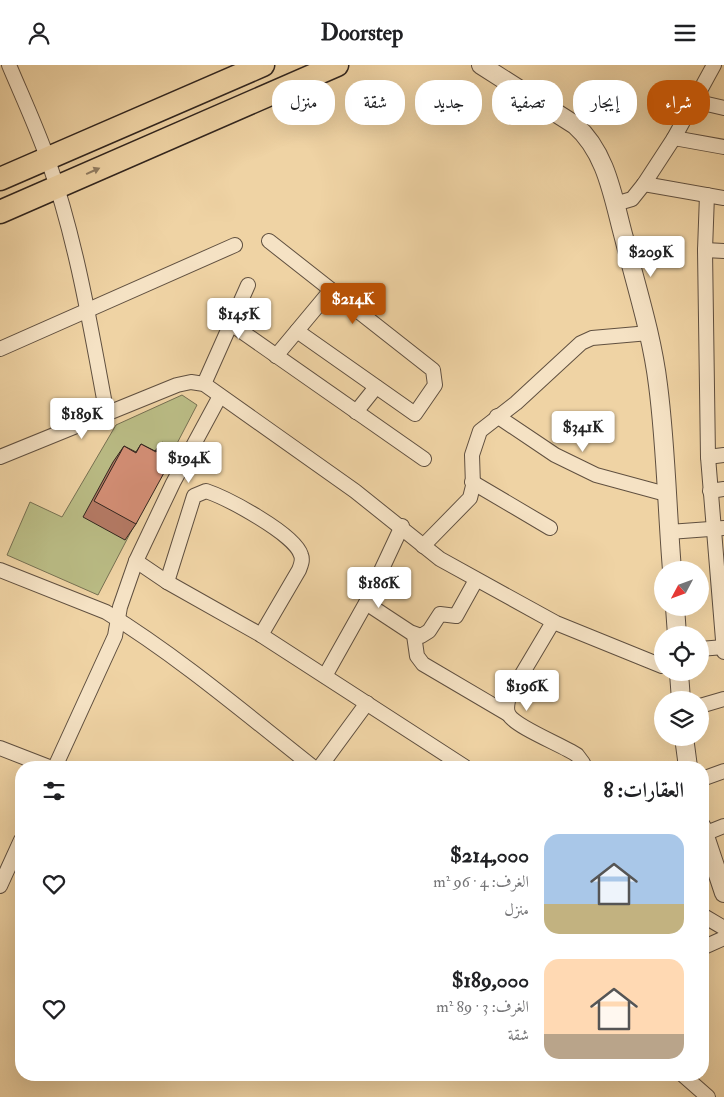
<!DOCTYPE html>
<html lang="ar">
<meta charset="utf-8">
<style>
body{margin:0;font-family:"IM FELL Double Pica",Amiri,serif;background:#f2f2f2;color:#202124;direction:rtl;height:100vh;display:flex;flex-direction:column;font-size:19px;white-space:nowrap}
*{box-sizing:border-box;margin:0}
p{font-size:16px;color:#757577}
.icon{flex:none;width:28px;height:28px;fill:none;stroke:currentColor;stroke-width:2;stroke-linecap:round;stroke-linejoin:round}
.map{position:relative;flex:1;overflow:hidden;direction:ltr}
.details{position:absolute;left:15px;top:696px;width:694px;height:320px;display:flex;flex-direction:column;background:#fff;border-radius:20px;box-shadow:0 5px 20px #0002;direction:rtl}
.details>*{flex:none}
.guide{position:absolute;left:15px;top:15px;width:695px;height:45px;direction:rtl;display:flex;gap:10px}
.needle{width:32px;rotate:229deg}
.tools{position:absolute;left:654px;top:496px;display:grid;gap:10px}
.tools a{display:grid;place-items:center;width:55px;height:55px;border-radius:50%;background:#fff;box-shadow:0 5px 20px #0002;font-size:25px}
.price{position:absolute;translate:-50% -42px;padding:0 11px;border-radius:5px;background:#fff;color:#222;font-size:16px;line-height:32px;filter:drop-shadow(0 1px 2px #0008)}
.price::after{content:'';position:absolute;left:50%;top:30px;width:15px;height:11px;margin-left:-8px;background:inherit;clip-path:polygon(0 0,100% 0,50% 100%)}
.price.on{background:#b45309;color:#fff}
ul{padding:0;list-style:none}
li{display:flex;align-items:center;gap:15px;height:125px;padding:0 25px}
li span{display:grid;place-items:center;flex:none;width:140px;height:100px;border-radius:15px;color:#555}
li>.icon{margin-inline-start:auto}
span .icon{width:60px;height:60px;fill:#fffc;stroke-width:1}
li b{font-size:21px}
h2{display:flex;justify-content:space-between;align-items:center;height:60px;padding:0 25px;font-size:21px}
.pill{padding:0 18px;border-radius:20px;background:#fff;box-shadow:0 5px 20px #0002;font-size:18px;line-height:45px}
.pill.on{background:#b45309;color:#fff}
header{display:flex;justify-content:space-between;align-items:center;height:65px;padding:0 25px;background:#fff;font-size:22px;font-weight:700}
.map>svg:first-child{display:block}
.green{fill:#babc85;stroke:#767052}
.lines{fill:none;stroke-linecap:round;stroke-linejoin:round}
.minor-casing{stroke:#605040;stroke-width:16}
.tertiary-casing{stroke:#605040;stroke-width:20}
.primary-casing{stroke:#31251e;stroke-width:25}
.minor{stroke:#f5e2c4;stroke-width:14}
.tertiary{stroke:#f5e2c4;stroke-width:18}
.primary{stroke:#efd3a4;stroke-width:22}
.wall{fill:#b57a65;stroke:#31251e}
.building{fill:#d38e75;stroke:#31251e}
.oneway{fill:#907c61}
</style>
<header><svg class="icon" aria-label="menu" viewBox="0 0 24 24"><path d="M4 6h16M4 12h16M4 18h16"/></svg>Doorstep<svg class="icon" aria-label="person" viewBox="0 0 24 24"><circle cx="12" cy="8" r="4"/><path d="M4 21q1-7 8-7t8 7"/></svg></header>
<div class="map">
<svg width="724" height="1032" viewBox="0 0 724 1032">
<rect width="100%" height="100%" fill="#efd3a4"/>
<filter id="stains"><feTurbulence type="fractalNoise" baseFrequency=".004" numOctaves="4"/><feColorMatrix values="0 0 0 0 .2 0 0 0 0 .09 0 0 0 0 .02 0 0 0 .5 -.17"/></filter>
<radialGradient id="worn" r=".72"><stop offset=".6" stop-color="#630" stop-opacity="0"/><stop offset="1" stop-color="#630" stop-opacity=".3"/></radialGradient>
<path class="green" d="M182,330L197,340L98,530L7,490L30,437L62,452L116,360Z"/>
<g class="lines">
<g class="minor-casing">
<g id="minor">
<path d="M9,0C22,31 37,63 48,95C77,177 91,265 107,350"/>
<path d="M694,36L724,43"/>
<path d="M674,73L724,82"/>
<path d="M644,119L724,133"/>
<path d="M707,130L705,185L708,392L724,587"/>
<path d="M615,139L632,134L644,119L674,73L714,0"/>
<path d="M269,176L433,305L435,320L415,349L297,266"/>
<path d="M705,185L724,186"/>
<path d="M231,259L424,394"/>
<path d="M0,284L235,180"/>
<path d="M276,291L331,225"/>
<path d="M204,319L248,220"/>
<path d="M356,347L376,322"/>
<path d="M497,351L555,390L596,410L666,429"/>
<path d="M0,392L177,320L191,317L204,319L355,426L440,494L556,558L662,601"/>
<path d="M708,392L724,390"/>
<path d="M472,417L550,463"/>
<path d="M710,426L724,424"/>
<path d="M669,467L724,463"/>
<path d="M423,481L470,433L473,421L472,390L480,366L516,338L581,278L592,273L649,268"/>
<path d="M136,496L167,517L261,570L465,702"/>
<path d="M0,505L106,547C179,592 246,649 313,702"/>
<path d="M167,517L194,431L206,426C227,433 295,469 301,490C303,495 301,500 299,505L261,570"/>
<path d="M366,538L410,567L421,571L429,566L440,549L456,551L476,515"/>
<path d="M553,557L509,631C508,637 505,644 509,650C516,662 562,680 577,690L583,698L582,702"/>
<path d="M414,570L417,591L423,599L508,649"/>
<path d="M700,584L724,582"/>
<path d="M325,611L366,538L402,461"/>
<path d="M700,641L724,634"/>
<path d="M0,683L49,702"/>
<path d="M55,702L115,571L120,542L136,496L173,418L220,331"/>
<path d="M320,702L367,638"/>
<path d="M702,714L724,706"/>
<path d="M704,769L724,761"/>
<path d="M0,821L21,775"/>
<path d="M702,850L724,863"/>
<path d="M702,883L724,873"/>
<path d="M683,1010L708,1032"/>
</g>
</g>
<g class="tertiary-casing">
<g id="tertiary">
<path d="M481,0L575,60C607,88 613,133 624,173C636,221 652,270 658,320C666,381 667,444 672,505"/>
<path d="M675,542L677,570"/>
<path d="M679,608L681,635"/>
<path d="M684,672L688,702"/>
<path d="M702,762L724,828"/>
</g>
</g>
<g class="primary-casing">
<g id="primary">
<path d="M0,114L263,0"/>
<path d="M0,147L337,0"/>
</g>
</g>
<use href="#minor" class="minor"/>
<use href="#tertiary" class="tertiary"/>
<use href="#primary" class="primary"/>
</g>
<path class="wall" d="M162,377L136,459L125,475L83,452L113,397L124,381L136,387L141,379L155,386Z"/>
<path class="building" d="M162,377L176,386L136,459L94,436L124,381L136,388L141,379L156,387Z"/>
<defs><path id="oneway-solid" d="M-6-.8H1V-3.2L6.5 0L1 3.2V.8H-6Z" transform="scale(1.25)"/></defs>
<use class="oneway" href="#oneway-solid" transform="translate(93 106) rotate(-24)"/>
<rect width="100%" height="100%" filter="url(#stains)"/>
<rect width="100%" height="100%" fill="url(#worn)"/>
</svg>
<div class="tools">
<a><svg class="needle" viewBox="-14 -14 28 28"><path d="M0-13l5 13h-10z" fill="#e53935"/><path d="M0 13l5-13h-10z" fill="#757577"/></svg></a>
<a><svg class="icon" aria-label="locate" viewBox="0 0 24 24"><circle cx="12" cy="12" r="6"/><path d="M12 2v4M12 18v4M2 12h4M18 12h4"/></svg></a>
<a><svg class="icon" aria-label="layers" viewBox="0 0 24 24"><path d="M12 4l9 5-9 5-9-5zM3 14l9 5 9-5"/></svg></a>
</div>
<b class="price" style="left:651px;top:213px">$209K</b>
<b class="price on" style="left:353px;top:260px">$214K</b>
<b class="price" style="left:239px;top:275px">$145K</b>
<b class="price" style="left:82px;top:375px">$189K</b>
<b class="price" style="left:583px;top:388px">$341K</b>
<b class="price" style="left:189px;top:419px">$194K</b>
<b class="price" style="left:379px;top:544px">$186K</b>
<b class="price" style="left:527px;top:647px">$196K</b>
<div class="guide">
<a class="pill on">شراء</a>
<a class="pill">إيجار</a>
<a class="pill">تصفية</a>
<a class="pill">جديد</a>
<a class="pill">شقة</a>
<a class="pill">منزل</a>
</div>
<section class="details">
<h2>العقارات: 8<svg class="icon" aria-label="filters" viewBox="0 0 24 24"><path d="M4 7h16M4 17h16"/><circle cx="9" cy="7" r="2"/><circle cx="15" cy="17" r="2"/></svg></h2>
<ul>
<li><span style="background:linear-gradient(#a9c7e8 70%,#c2b280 0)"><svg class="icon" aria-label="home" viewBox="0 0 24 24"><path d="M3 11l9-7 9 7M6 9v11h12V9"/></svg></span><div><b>$214,000</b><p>الغرف: 4 · 96 m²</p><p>منزل</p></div><svg class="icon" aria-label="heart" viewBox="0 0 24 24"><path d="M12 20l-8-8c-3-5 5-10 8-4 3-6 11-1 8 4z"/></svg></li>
<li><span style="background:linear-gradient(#ffd9b3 75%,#b9a48a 0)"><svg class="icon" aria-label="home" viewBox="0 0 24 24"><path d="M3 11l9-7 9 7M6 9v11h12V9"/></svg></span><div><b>$189,000</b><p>الغرف: 3 · 89 m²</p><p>شقة</p></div><svg class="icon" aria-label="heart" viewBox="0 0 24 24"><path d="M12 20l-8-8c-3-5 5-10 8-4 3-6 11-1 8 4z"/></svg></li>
</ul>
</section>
</div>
